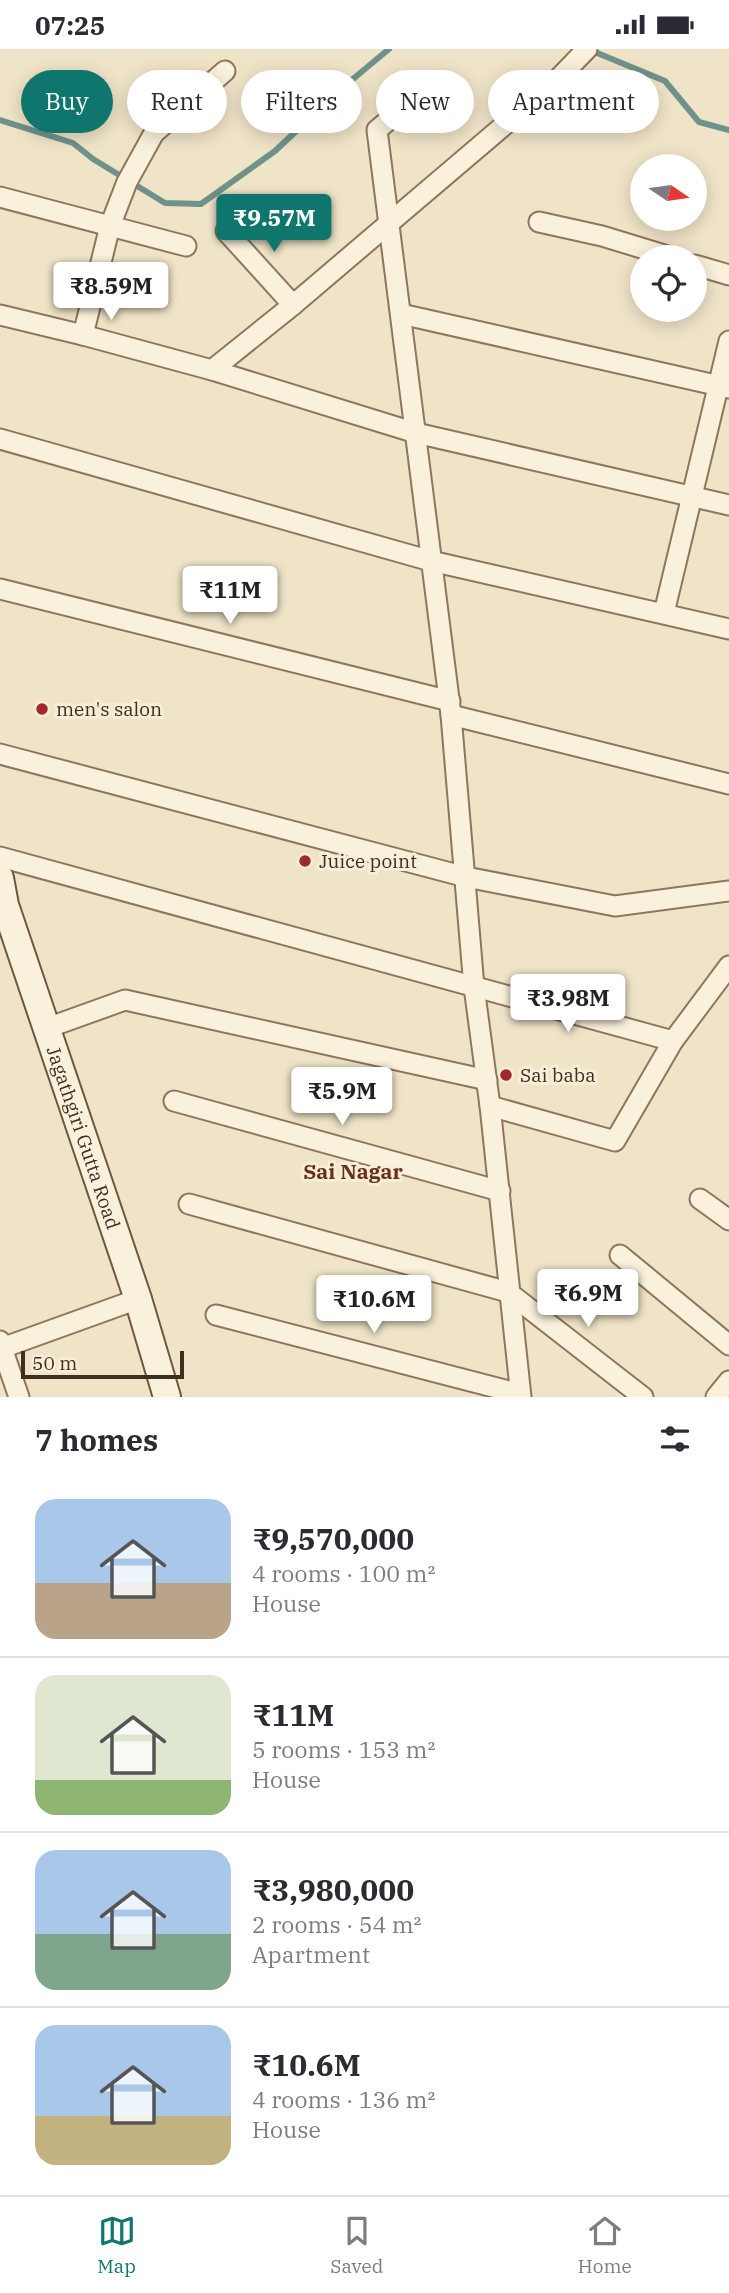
<!DOCTYPE html>
<meta charset="utf-8">
<style>
body{margin:0;font-family:"IBM Plex Serif",serif;background:#f7f7f7;color:#2b2b33;height:100vh;display:flex;flex-direction:column;font-size:26px;white-space:nowrap}
*{box-sizing:border-box;margin:0}
p{font-size:23px;color:#7c7c81}
.icon{flex:none;width:38px;height:38px;fill:none;stroke:currentColor;stroke-width:2;stroke-linecap:round;stroke-linejoin:round}
.map{position:relative;height:1348px;overflow:hidden}
.panel{display:flex;flex-direction:column;background:#fff;flex:1}
.panel>*{flex:none}
.banner{position:absolute;left:21px;top:21px;width:688px;height:63px;display:flex;gap:14px}
.needle{width:46px;rotate:103deg}
.controls{position:absolute;left:630px;top:105px;display:grid;gap:14px}
.controls a{display:grid;place-items:center;width:77px;height:77px;border-radius:50%;background:#fff;box-shadow:0 4px 18px #0003;font-size:35px}
.scale{position:absolute;left:21px;bottom:18px;width:163px;box-sizing:border-box;padding-left:7px;border:4px solid #3d2e20;border-top:0;font-size:19px;line-height:24px;white-space:nowrap;color:#3d2e20;-webkit-text-stroke:5px #f7eed8;paint-order:stroke}
.price{position:absolute;translate:-50% -60px;padding:0 16px;border-radius:7px;background:#fff;color:#222;font-size:23px;line-height:46px;filter:drop-shadow(0 2px 4px #0008)}
.price::after{content:'';position:absolute;left:50%;top:42px;width:21px;height:16px;margin-left:-10px;background:inherit;clip-path:polygon(0 0,100% 0,50% 100%)}
.price.current{background:#0f766e;color:#fff}
ul{padding:0;list-style:none}
li{display:flex;align-items:center;gap:21px;height:175px;padding:0 35px}
li+li{border-top:2px solid #e1e1e2}
li span{display:grid;place-items:center;flex:none;width:196px;height:140px;border-radius:21px;color:#555}
li>.icon{margin-inline-start:auto}
span .icon{width:84px;height:84px;fill:#fffc;stroke-width:1}
li b{font-size:30px}
h2{display:flex;justify-content:space-between;align-items:center;height:84px;padding:0 35px;font-size:30px}
.pill{padding:0 24px;border-radius:32px;background:#fff;box-shadow:0 4px 18px #0003;font-size:24px;line-height:63px}
.pill.current{background:#0f766e;color:#fff}
.status{display:flex;justify-content:space-between;align-items:center;height:49px;padding:0 35px;background:#fff;direction:ltr}
.status svg{height:19px;fill:currentColor}
.menu{display:flex;justify-content:space-around;align-items:center;height:98px;border-top:2px solid #e1e1e2;background:#fff;font-size:19px;color:#7c7c81}
.menu a{display:grid;justify-items:center;gap:4px}
.menu .current{color:#0f766e}
.map>svg:first-child{display:block}
.lines{fill:none;stroke-linecap:round;stroke-linejoin:round}
.stream{stroke:#6f938a;stroke-width:6}
.street-casing{stroke:#8d765c;stroke-width:23}
.secondary-casing{stroke:#6f573f;stroke-width:30}
.street{stroke:#faf1dc;stroke-width:19}
.secondary{stroke:#faf1dc;stroke-width:26}
.poi-dot{fill:#9e2a2b;stroke:#f7eed8;stroke-width:2.5}
.labels{text-anchor:middle;stroke-width:6;stroke-linejoin:round;paint-order:stroke}
.poi-label{font-size:19px;fill:#3d2e20;stroke:#f7eed8;text-anchor:start}
.street-label{font-size:19px;fill:#3d2e20;stroke:#f7eed8}
.neighbourhood-label{font-size:21px;font-weight:bold;fill:#6b2e1e;stroke:#f7eed8}
</style>
<div class="status"><b>07:25</b><svg viewBox="0 0 49 12"><path d="M0 12V9h3v3zM5 12V6h3v6zM10 12V3h3v9zM15 12V0h3v12zM26 1h20v11H26zM47 4h2v5h-2z"/></svg></div>
<div class="map">
<svg width="729" height="1348" viewBox="0 0 729 1348">
<rect width="100%" height="100%" fill="#f0e4c8"/>
<g class="lines">
<g class="stream">
<path d="M590,1L665,32L699,73L729,81"/>
<path d="M0,71L73,94L93,110L165,154L201,155L275,102L341,40L389,0"/>
</g>
<g class="street-casing">
<g id="street">
<path d="M587,0L555,33L293,256L212,321L416,384L729,456"/>
<path d="M418,46L377,81L451,666L474,938L490,1057L521,1348"/>
<path d="M0,148L186,197"/>
<path d="M539,173L602,187L671,208"/>
<path d="M226,182L293,256"/>
<path d="M695,216L729,226"/>
<path d="M401,265L729,339"/>
<path d="M0,266L83,286L212,321"/>
<path d="M83,286L110,177L127,133L154,84L225,22"/>
<path d="M0,390L431,512L729,580"/>
<path d="M0,540L450,652"/>
<path d="M664,564L729,292"/>
<path d="M451,666L729,735"/>
<path d="M0,705L466,828L615,857L729,842"/>
<path d="M0,808L673,992"/>
<path d="M47,979L125,951L487,1031"/>
<path d="M174,1052L500,1142"/>
<path d="M490,1057L615,1092L673,992L729,917"/>
<path d="M700,1150L729,1171"/>
<path d="M189,1155L508,1243L643,1348"/>
<path d="M620,1206L729,1296"/>
<path d="M216,1266L520,1345"/>
<path d="M0,1292L2,1299L138,1250"/>
<path d="M0,1300L2,1299L19,1348"/>
<path d="M716,1348L729,1332"/>
</g>
</g>
<g class="secondary-casing">
<g id="secondary">
<path id="s1" d="M0,829L5,856L138,1250L167,1348"/>
</g>
</g>
<use href="#street" class="street"/>
<use href="#secondary" class="secondary"/>
</g>
<g class="poi-dot">
<circle cx="42" cy="660" r="7"/>
<circle cx="305" cy="812" r="7"/>
<circle cx="506" cy="1026" r="7"/>
</g>
<g class="labels">
<g class="poi-label">
<text x="56" y="667">men's salon</text>
<text x="319" y="819">Juice point</text>
<text x="520" y="1033">Sai baba</text>
</g>
<g class="street-label">
<text dy="7" stroke="none"><textPath href="#s1" startOffset="273">Jagathgiri Gutta Road</textPath></text>
</g>
<g class="neighbourhood-label">
<text x="353" y="1130">Sai Nagar</text>
</g>
</g>
</svg>
<div class="controls">
<a><svg class="needle" viewBox="-14 -14 28 28"><path d="M0-13l5 13h-10z" fill="#e53935"/><path d="M0 13l5-13h-10z" fill="#7c7c81"/></svg></a>
<a><svg class="icon" aria-label="locate" viewBox="0 0 24 24"><circle cx="12" cy="12" r="6"/><path d="M12 2v4M12 18v4M2 12h4M18 12h4"/></svg></a>
</div>
<div class="scale">50 m</div>
<b class="price current" style="left:274px;top:205px">₹9.57M</b>
<b class="price" style="left:111px;top:273px">₹8.59M</b>
<b class="price" style="left:230px;top:577px">₹11M</b>
<b class="price" style="left:568px;top:985px">₹3.98M</b>
<b class="price" style="left:342px;top:1078px">₹5.9M</b>
<b class="price" style="left:588px;top:1280px">₹6.9M</b>
<b class="price" style="left:374px;top:1286px">₹10.6M</b>
<div class="banner">
<a class="pill current">Buy</a>
<a class="pill">Rent</a>
<a class="pill">Filters</a>
<a class="pill">New</a>
<a class="pill">Apartment</a>
</div>
</div>
<section class="panel">
<h2>7 homes<svg class="icon" aria-label="filters" viewBox="0 0 24 24"><path d="M4 7h16M4 17h16"/><circle cx="9" cy="7" r="2"/><circle cx="15" cy="17" r="2"/></svg></h2>
<ul>
<li><span style="background:linear-gradient(#a9c7e8 60%,#b9a48a 0)"><svg class="icon" aria-label="home" viewBox="0 0 24 24"><path d="M3 11l9-7 9 7M6 9v11h12V9"/></svg></span><div><b>₹9,570,000</b><p>4 rooms · 100 m²</p><p>House</p></div></li>
<li><span style="background:linear-gradient(#dfe7d0 75%,#8fb573 0)"><svg class="icon" aria-label="home" viewBox="0 0 24 24"><path d="M3 11l9-7 9 7M6 9v11h12V9"/></svg></span><div><b>₹11M</b><p>5 rooms · 153 m²</p><p>House</p></div></li>
<li><span style="background:linear-gradient(#a9c7e8 60%,#7fa58c 0)"><svg class="icon" aria-label="home" viewBox="0 0 24 24"><path d="M3 11l9-7 9 7M6 9v11h12V9"/></svg></span><div><b>₹3,980,000</b><p>2 rooms · 54 m²</p><p>Apartment</p></div></li>
<li><span style="background:linear-gradient(#a9c7e8 65%,#c2b280 0)"><svg class="icon" aria-label="home" viewBox="0 0 24 24"><path d="M3 11l9-7 9 7M6 9v11h12V9"/></svg></span><div><b>₹10.6M</b><p>4 rooms · 136 m²</p><p>House</p></div></li>
</ul>
</section>
<nav class="menu">
<a class="current"><svg class="icon" aria-label="map" viewBox="0 0 24 24"><path d="M3 6l6-2 6 2 6-2v14l-6 2-6-2-6 2zM9 4v14M15 6v14"/></svg>Map</a>
<a><svg class="icon" aria-label="saved" viewBox="0 0 24 24"><path d="M7 4h10v16l-5-4-5 4z"/></svg>Saved</a>
<a><svg class="icon" aria-label="home" viewBox="0 0 24 24"><path d="M3 11l9-7 9 7M6 9v11h12V9"/></svg>Home</a>
</nav>
